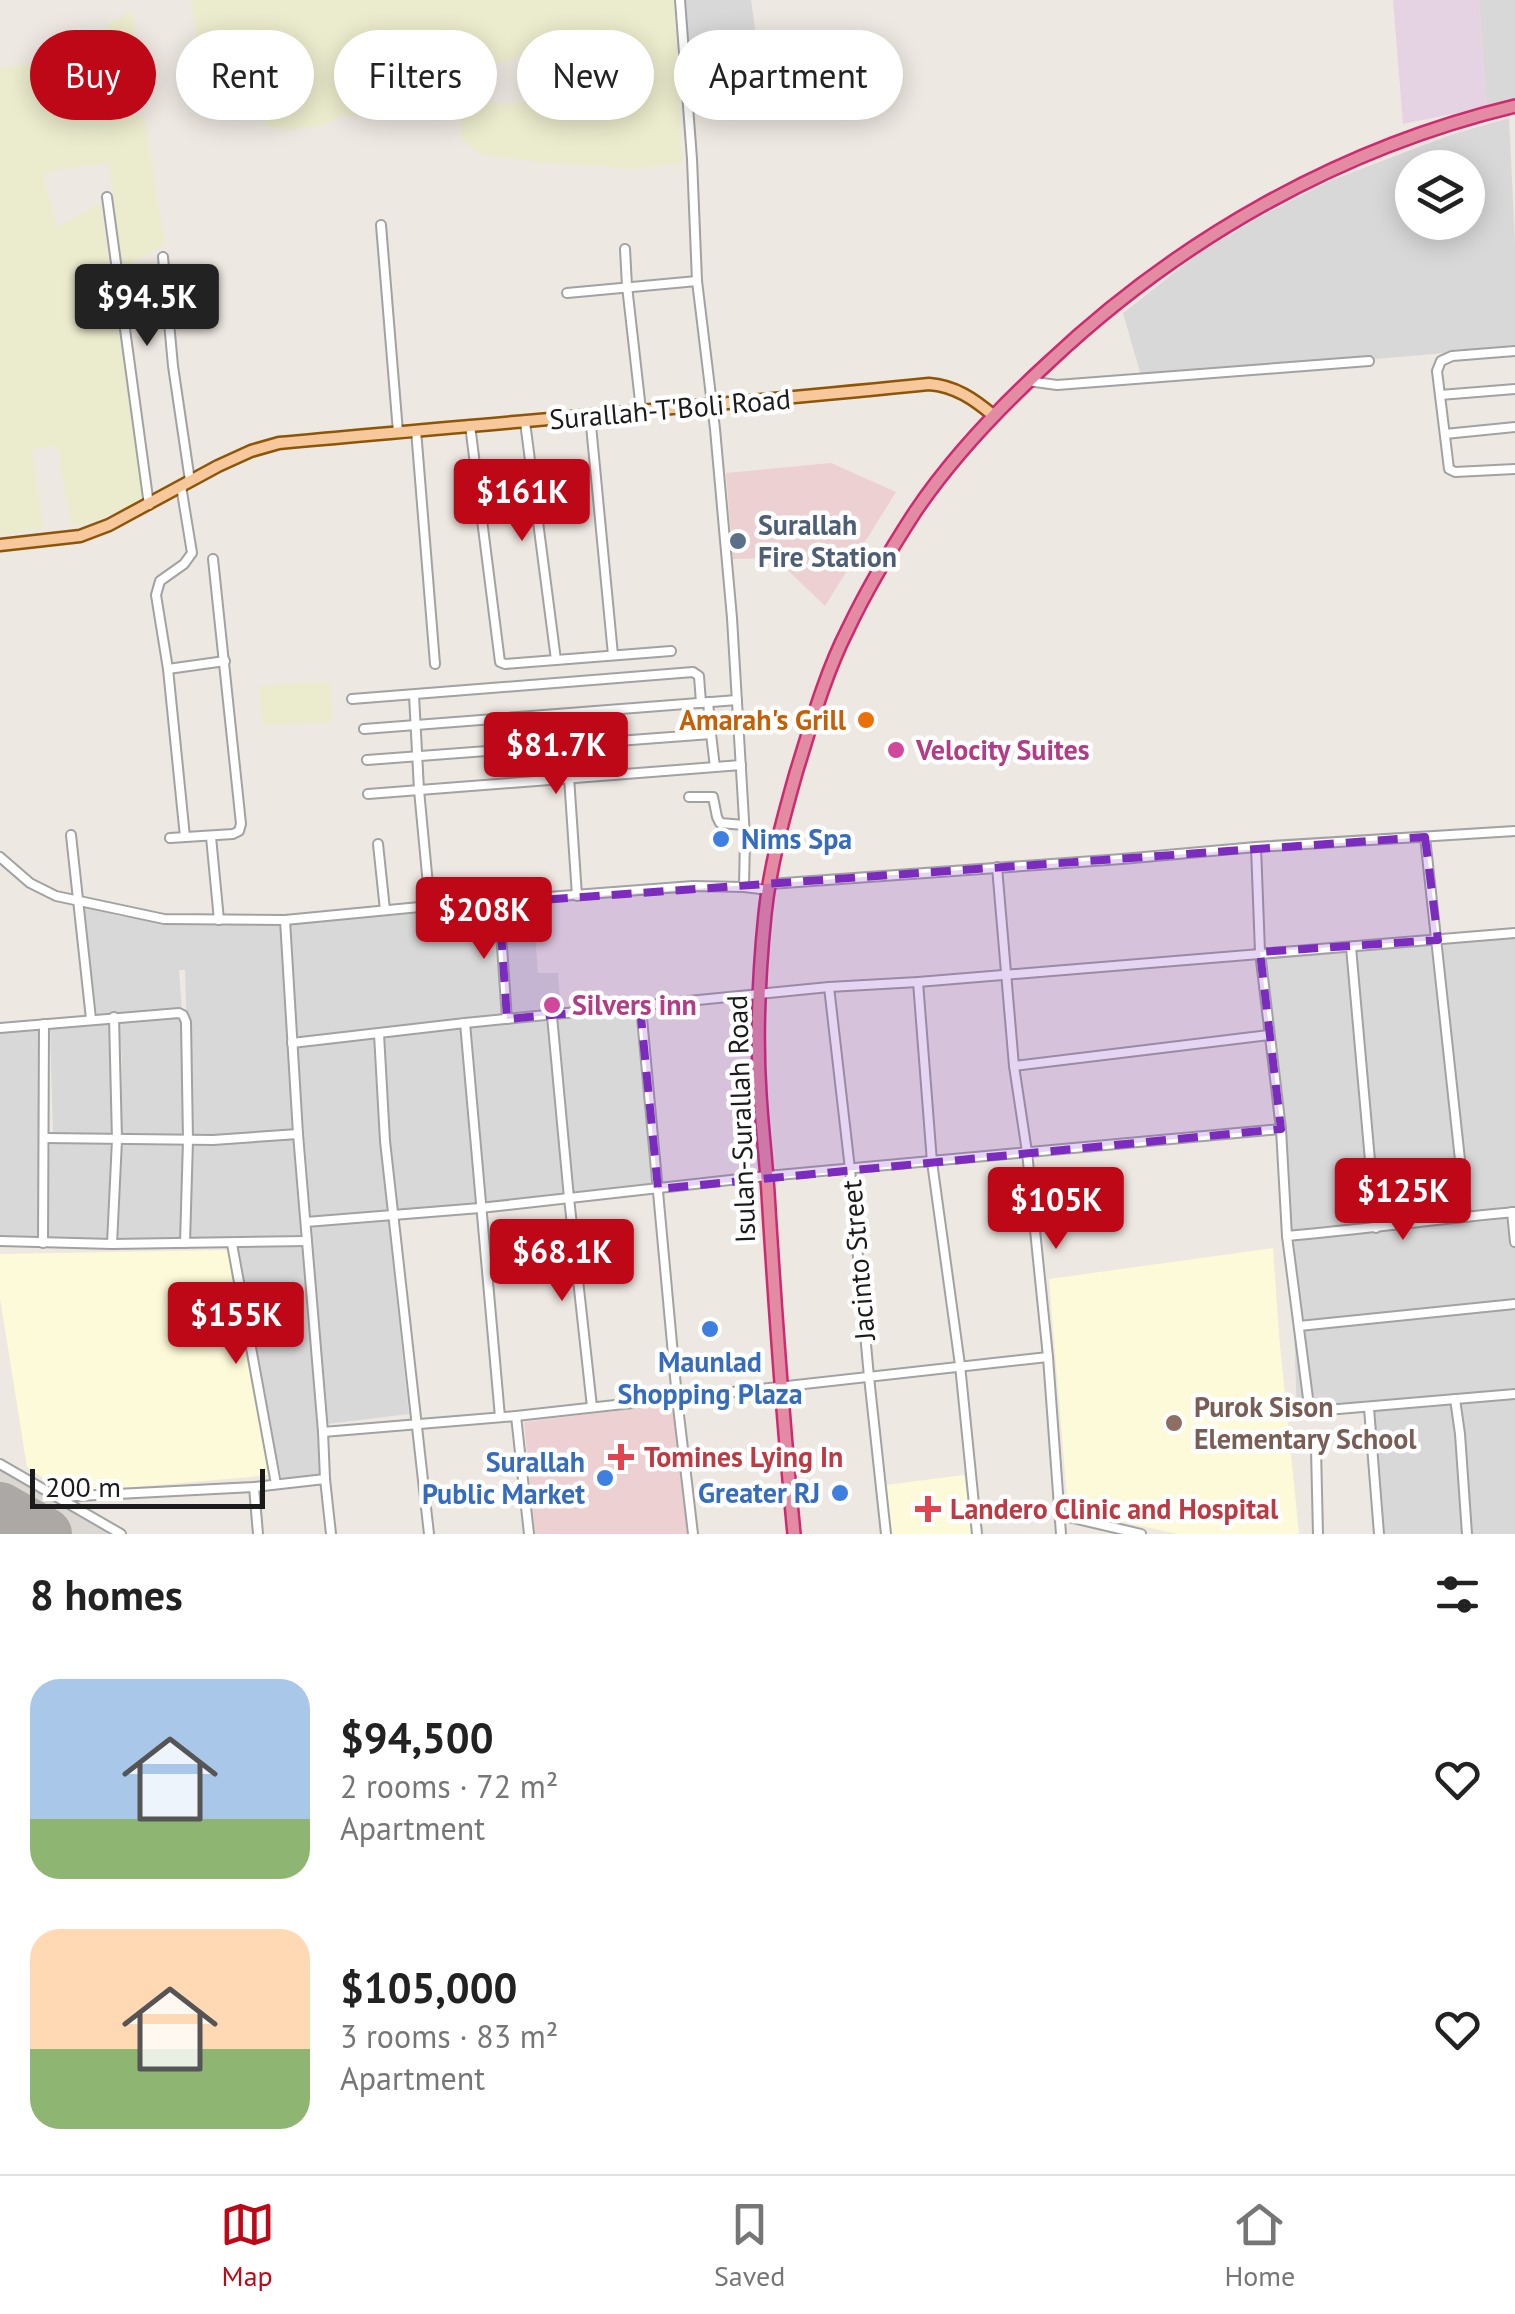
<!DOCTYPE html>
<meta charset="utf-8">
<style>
body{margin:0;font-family:"PT Sans",sans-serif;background:#f2f2f2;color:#222;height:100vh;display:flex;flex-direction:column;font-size:38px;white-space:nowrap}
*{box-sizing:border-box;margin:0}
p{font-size:32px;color:#767676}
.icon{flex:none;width:55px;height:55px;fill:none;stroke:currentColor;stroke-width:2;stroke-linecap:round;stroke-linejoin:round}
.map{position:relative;height:1534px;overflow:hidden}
.drawer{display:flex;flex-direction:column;background:#fff;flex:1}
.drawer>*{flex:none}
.guide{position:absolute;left:30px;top:30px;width:1000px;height:90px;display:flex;gap:20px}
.tools{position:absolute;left:1395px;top:150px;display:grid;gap:20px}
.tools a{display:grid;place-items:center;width:90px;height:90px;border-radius:50%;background:#fff;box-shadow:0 5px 25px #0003;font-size:50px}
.scale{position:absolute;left:30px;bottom:25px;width:235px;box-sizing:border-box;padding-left:10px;border:5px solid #1b1b1b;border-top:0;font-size:28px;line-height:35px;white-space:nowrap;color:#1b1b1b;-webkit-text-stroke:8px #fff;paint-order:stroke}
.price{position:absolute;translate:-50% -85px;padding:0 22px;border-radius:10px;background:#bf0817;color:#fff;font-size:32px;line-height:65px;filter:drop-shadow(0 2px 5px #0008)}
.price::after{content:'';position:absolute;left:50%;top:60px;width:30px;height:22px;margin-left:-15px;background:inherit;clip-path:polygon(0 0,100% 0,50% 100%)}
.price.on{background:#222;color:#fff}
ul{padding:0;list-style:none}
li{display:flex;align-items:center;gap:30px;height:250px;padding:0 30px}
li span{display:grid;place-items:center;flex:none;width:280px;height:200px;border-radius:30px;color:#555}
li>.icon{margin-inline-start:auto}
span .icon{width:120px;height:120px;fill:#fffc;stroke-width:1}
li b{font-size:42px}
h2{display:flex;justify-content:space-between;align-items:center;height:120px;padding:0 30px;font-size:42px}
.chip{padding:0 35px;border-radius:45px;background:#fff;box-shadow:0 5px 25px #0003;font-size:35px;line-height:90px}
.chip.on{background:#bf0817;color:#fff}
.tabs{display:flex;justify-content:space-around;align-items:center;height:140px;border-top:2px solid #e0e0e0;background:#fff;font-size:28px;color:#767676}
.tabs a{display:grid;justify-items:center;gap:5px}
.tabs .on{color:#bf0817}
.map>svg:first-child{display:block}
.residential{fill:#d9d8d8;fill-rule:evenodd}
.commercial{fill:#edd0d2}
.industrial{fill:#e5d3e4}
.education{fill:#fdfad9}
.airport{fill:#dbd8d3}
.farmland{fill:#ebebcd}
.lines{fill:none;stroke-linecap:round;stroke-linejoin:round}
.runway{stroke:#aba8a5;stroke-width:52}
.minor-casing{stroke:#a2a2a2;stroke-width:12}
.major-casing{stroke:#8d5506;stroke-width:15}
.highway-casing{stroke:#ce2a70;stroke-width:16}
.minor{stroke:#fff;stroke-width:8}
.major{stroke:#f7c89b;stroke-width:10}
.highway{stroke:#e28ba2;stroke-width:11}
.marked{fill:#7b2cbf;fill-opacity:0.2;stroke:#7b2cbf;stroke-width:8;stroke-dasharray:20 12;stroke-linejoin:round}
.service-dot{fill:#5c6f8a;stroke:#fff;stroke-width:4}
.food-dot{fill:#e8710a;stroke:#fff;stroke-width:4}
.hotel-dot{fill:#d1479c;stroke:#fff;stroke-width:4}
.shop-dot{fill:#3f7fe0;stroke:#fff;stroke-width:4}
.education-dot{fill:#8d6e63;stroke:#fff;stroke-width:4}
.health-dot{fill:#e0444e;stroke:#fff;stroke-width:4}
.labels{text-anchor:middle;stroke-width:9;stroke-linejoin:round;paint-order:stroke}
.street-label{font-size:28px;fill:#1b1b1b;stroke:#fff}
.service-label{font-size:28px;font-weight:bold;fill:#4e5e75;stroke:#fff;text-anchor:start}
.food-label{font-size:28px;font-weight:bold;fill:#c56008;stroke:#fff;text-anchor:end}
.hotel-label{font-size:28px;font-weight:bold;fill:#b23c85;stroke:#fff;text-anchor:start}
.shop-label{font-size:28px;font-weight:bold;fill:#366cbe;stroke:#fff;text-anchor:end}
.education-label{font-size:28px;font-weight:bold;fill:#785e54;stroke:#fff;text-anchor:start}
.health-label{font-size:28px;font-weight:bold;fill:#be3a42;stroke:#fff;text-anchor:start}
</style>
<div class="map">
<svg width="1515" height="1534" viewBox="0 0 1515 1534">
<rect width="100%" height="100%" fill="#ede8e1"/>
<g class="residential">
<path d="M680,0H751L762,79L688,89Z"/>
<path d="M1479,0H1515V102L1486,107Z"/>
<path d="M1509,118L1515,242V347L1142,379L1123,313L1198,254L1258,218L1329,181L1453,134ZM1412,168H1468V222H1412Z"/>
<path d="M82,906L119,916L164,923H281L298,1131L223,1138H190L185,970H179L182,1011L97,1017Z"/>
<path d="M494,906L503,1016L298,1038L289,924Z"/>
<path d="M533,908L538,973H558L561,1011L510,1015L503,909Z"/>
<path d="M1515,935V1534H1377L1369,1408L1297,1416L1294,1329L1258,959Z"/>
<path d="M636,1012L653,1185L572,1193L555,1019Z"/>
<path d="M184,1014L186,1138L120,1137L122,1059L118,1020Z"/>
<path d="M113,1020V1137L53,1135L50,1025Z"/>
<path d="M548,1020L566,1195L482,1203L469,1026Z"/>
<path d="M44,1027L42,1244H0V1029Z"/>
<path d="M461,1028L477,1206L396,1213L389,1159L381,1037Z"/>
<path d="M376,1037L382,1162L389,1213L311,1220L297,1047Z"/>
<path d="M299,1137L306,1239L188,1241L190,1142L223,1144Z"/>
<path d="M50,1141L114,1143L115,1243L45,1246Z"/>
<path d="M119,1142H186L183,1241L118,1243Z"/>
<path d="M388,1220L409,1414L327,1424L311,1226Z"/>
<path d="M305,1245L321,1436L319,1475L282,1479L264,1406L235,1247Z"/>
</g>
<g class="commercial">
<path d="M831,463L896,492L825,606L775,558L733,559L726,473Z"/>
<path d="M673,1404L688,1534H535L524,1422Z"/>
</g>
<path class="industrial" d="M1393,0H1479L1486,107L1403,124Z"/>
<g class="education">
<path d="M1273,1248L1279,1335L1299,1534H1178L1068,1510L1049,1279Z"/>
<path d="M228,1250L272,1475L65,1493L27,1467L0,1298V1254Z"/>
<path d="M964,1475L972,1534H890L886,1485Z"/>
</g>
<path class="airport" d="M0,1468L66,1506L109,1534H0Z"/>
<g class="farmland">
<path d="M191,0H674L682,163L635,169L529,161L480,154L462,140L461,120L469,110L487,102L506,104L542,100H575L608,90L647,93L655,79L642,57L611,44L573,38L542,50L459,75L434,93L422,113L343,115L322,126L293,130L267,127L211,45H198Z"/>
<path d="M132,10L143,91L119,99L123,119L144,115L165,245L123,267L109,164L56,170L43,175L57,227L100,203L143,502L86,524L71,525L57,446L32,450L43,528L0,535V68L53,61Z"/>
<path d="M330,681L332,722L263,725L259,686Z"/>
</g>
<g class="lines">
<path class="runway" d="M0,1508L46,1534"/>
<g class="minor-casing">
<g id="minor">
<path d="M680,0L692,159L697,281L715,429L732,618L745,837L744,887"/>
<path d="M107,197L149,505"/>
<path d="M381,225L398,432"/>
<path d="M625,249L627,286L641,410"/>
<path d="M163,257L173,366L190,481"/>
<path d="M567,293L697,281"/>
<path d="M1515,351L1452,356L1441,361L1437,371L1449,469L1455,472L1515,469"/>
<path d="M1028,381L1057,385L1369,361"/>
<path d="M1440,395L1515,389"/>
<path d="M590,415L613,655"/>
<path d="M525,422L556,660"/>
<path d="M470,425L500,662L505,664L671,651"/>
<path d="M416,430L435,664"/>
<path d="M1445,434L1515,427"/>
<path d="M181,486L192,553L184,564L160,581L156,595L168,669L185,837"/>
<path d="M168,669L225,661"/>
<path d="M414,695L419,790L430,906"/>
<path d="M352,699L693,672L699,676L701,703"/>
<path d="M364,729L737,700"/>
<path d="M711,734L715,767"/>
<path d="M367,760L711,734L708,702"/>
<path d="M569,777L577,896"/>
<path d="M368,794L741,765"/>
<path d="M689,797H713L717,817L720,823L744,825"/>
<path d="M71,835L91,1019"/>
<path d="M211,837L219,920"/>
<path d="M1425,837L1466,1215"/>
<path d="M170,838L233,834L239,831L241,824L213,559"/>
<path d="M378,844L385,910"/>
<path d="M1256,847L1260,952L1281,1129L1287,1236L1309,1406L1315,1411L1515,1394"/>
<path d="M0,857L30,883L56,896L164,919L285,920L430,906L693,886L744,887L768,890"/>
<path d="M997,867L1014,1066L1027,1152L1048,1357L1061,1534"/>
<path d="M770,884L1122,859L1256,847L1515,831"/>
<path d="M499,903L507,1019"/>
<path d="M285,920L298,1134L323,1432L325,1479L331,1534"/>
<path d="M1351,947L1376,1228"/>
<path d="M918,982L932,1162L960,1365L977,1534"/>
<path d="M829,987L850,1169L869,1377L886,1534"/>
<path d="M641,1007L677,1398L693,1534"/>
<path d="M552,1016L569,1198L592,1407"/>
<path d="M465,1023L500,1417"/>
<path d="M0,1028L179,1013L183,1015L186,1022L188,1140L185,1243"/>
<path d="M379,1034L385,1141L429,1534"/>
<path d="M292,1043L465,1023L829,987L918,982L1515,933"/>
<path d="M1014,1066L1269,1035"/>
<path d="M45,1138L213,1140L298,1134"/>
<path d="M1512,1212L1515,1242"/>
<path d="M306,1222L480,1208L767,1176L1281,1129"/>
<path d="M1287,1236C1363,1229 1439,1219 1515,1212"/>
<path d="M0,1241L112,1244L307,1241"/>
<path d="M43,1243L44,1024"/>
<path d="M112,1244L117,1140L114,1017"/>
<path d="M232,1244L276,1484"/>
<path d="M1299,1326L1515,1304"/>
<path d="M1455,1399L1460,1434L1467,1534"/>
<path d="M1369,1408L1379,1534"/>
<path d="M516,1416L529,1534"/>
<path d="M323,1432L516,1416L1048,1357"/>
<path d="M1316,1449L1318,1534"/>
<path d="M0,1464L121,1534"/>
<path d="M254,1487L258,1534"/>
<path d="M58,1497L254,1487L325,1479"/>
<path d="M1060,1515L1141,1534"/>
</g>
</g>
<g class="major-casing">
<path id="major" d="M0,545L80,536L109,525L218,466L251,451L279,443C496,423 712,406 929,384C955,386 974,399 994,416"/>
</g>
<g class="highway-casing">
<path id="highway" d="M794,1534C783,1420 775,1307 768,1193C766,1160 762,1127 760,1094C756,1034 759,973 765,914C770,866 783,819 796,773C811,725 825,674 848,629C867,589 891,549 915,512C952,457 999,408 1047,364C1178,240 1339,148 1515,106"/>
</g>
<use href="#minor" class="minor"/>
<use href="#major" class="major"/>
<use href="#highway" class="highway"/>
</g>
<path class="marked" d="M1425,837L1438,940L1260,952L1281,1129L658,1189L640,1007L507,1019L499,903Z"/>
<circle class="service-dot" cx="738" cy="541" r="10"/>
<circle class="food-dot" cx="866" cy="720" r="10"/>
<g class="hotel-dot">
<circle cx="896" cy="750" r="10"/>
<circle cx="552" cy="1005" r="10"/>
</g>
<g class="shop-dot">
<circle cx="721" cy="839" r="10"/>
<circle cx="710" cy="1329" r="10"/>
<circle cx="605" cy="1478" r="10"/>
<circle cx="840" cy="1493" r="10"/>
</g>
<circle class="education-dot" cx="1174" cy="1423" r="10"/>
<g class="health-dot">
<path d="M616 1442h10v10h10v10h-10v10h-10v-10h-10v-10h10z"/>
<path d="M923 1494h10v10h10v10h-10v10h-10v-10h-10v-10h10z"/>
</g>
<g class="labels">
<g class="street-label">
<text transform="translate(670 409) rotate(-5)" y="10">Surallah-T'Boli Road</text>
<text transform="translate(741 1119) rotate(-92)" y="10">Isulan-Surallah Road</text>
<text transform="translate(858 1260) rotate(-95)" y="10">Jacinto Street</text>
</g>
<g class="service-label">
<text x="758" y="535">Surallah<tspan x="758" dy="32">Fire Station</tspan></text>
</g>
<g class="food-label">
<text x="846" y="730">Amarah's Grill</text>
</g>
<g class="hotel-label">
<text x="916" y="760">Velocity Suites</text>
<text x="572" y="1015">Silvers inn</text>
</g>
<g class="shop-label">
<text x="741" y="849" text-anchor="start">Nims Spa</text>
<text x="710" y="1372" text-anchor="middle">Maunlad<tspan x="710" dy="32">Shopping Plaza</tspan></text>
<text x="585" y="1472">Surallah<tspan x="585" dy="32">Public Market</tspan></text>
<text x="820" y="1503">Greater RJ</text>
</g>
<g class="education-label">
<text x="1194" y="1417">Purok Sison<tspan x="1194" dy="32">Elementary School</tspan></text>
</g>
<g class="health-label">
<text x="644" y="1467">Tomines Lying In</text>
<text x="950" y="1519">Landero Clinic and Hospital</text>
</g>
</g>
</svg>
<div class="tools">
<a><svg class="icon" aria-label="layers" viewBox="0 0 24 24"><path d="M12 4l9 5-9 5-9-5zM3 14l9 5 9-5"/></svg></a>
</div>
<div class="scale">200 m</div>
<b class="price on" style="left:147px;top:349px">$94.5K</b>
<b class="price" style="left:522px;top:544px">$161K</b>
<b class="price" style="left:556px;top:797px">$81.7K</b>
<b class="price" style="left:484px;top:962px">$208K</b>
<b class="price" style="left:1403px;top:1243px">$125K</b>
<b class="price" style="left:1056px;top:1252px">$105K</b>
<b class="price" style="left:562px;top:1304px">$68.1K</b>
<b class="price" style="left:236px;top:1367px">$155K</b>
<div class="guide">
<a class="chip on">Buy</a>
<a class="chip">Rent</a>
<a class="chip">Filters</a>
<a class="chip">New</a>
<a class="chip">Apartment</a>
</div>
</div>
<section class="drawer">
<h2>8 homes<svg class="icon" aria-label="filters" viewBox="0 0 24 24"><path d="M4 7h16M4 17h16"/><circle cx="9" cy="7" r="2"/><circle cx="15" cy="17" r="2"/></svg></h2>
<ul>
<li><span style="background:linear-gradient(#a9c7e8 70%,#8fb573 0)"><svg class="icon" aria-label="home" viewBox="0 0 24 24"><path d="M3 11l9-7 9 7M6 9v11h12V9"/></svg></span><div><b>$94,500</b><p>2 rooms · 72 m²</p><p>Apartment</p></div><svg class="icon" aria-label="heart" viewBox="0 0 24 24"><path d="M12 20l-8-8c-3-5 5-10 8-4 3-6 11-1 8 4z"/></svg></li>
<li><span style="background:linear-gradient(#ffd9b3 60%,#8fb573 0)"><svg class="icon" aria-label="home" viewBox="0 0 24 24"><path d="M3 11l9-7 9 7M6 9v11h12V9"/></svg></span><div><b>$105,000</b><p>3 rooms · 83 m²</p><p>Apartment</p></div><svg class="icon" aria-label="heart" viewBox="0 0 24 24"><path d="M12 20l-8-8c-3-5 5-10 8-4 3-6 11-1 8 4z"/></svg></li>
</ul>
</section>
<nav class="tabs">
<a class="on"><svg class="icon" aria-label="map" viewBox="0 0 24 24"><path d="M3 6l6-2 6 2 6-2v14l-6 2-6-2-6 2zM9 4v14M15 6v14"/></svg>Map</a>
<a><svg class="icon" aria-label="saved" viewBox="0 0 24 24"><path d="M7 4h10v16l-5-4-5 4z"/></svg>Saved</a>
<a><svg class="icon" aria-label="home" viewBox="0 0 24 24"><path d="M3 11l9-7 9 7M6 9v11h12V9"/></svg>Home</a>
</nav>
